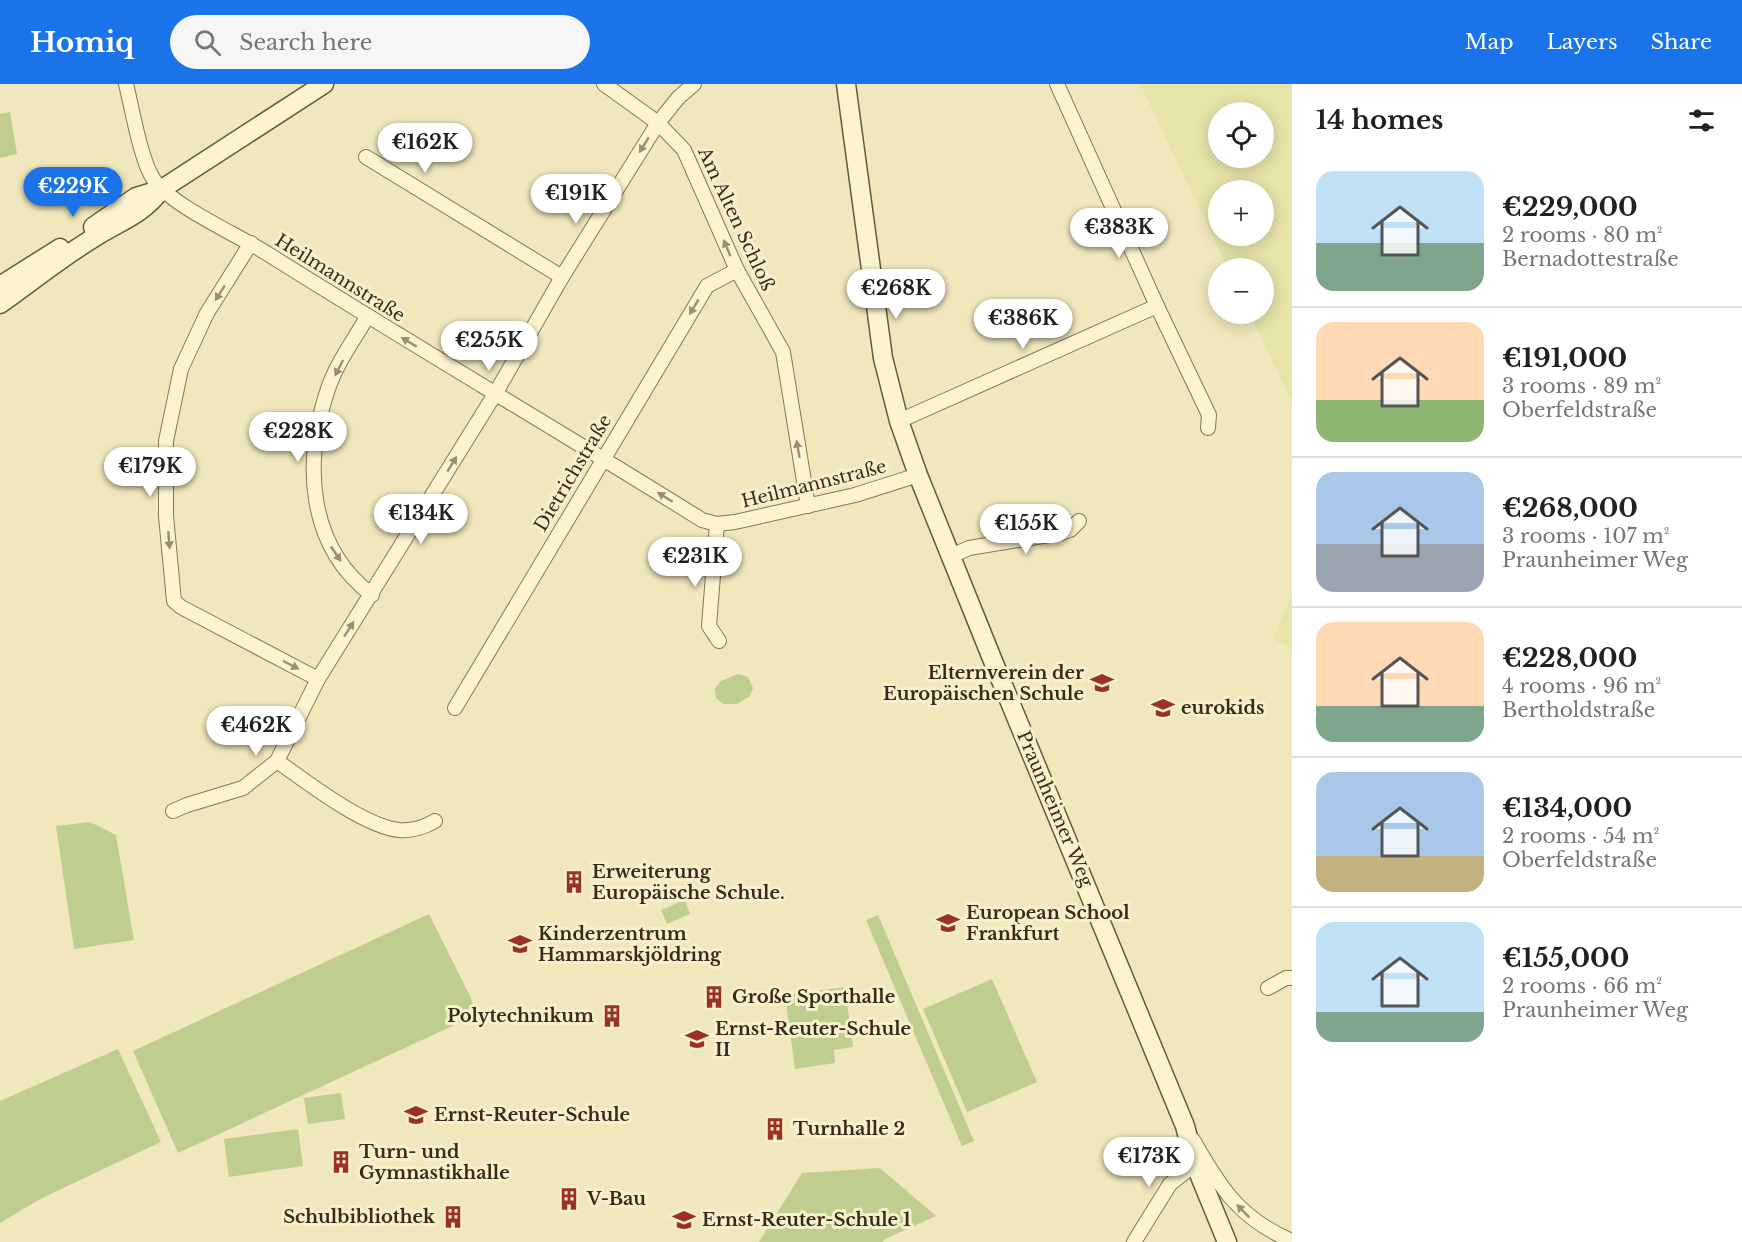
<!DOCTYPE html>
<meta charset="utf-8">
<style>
body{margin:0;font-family:"Libre Baskerville",serif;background:#f6f6f6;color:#202124;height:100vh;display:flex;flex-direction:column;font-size:22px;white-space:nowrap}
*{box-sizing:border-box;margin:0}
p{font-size:20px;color:#757577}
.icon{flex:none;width:33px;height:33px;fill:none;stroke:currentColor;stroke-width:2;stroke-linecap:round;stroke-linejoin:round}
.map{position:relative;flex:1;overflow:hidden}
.sheet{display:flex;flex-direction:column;background:#fff;width:450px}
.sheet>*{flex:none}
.buttons{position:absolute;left:1208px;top:18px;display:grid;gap:12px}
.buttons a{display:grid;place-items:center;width:66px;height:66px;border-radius:50%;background:#fff;box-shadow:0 3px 15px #0003;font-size:30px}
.price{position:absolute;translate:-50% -51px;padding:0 14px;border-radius:21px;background:#fff;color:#222;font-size:20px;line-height:39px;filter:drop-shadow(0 2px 3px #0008)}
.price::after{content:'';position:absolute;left:50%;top:36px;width:18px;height:14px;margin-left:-9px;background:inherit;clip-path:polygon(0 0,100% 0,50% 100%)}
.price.on{background:#1a73e8;color:#fff}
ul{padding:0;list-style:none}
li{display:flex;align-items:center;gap:18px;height:150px;padding:0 24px}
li+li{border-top:2px solid #e0e0e0}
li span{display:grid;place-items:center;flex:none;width:168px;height:120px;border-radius:18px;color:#555}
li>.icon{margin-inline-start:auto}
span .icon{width:72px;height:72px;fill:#fffc;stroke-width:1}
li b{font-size:26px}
h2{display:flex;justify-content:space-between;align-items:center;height:72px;padding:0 24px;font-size:26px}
header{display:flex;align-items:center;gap:36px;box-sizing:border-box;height:84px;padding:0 30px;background:#1a73e8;color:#fff}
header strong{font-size:28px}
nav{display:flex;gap:33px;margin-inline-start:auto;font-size:21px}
.search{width:420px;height:54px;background:#f6f6f6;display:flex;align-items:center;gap:15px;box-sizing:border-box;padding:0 21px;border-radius:33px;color:#757577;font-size:22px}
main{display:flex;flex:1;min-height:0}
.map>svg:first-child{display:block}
.farmland{fill:#e6e4a9;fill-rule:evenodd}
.green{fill:#bfce90}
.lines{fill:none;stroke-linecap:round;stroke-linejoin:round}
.street-casing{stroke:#875;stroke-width:16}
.secondary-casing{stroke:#6a5838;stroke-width:21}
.street{stroke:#fbf4cf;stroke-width:14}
.secondary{stroke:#fbf4cf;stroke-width:18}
.oneway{fill:#999074}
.labels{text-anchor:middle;stroke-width:6;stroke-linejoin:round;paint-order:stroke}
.street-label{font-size:18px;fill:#372c1a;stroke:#f7f0cc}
.poi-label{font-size:18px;font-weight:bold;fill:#372c1a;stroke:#f7f0cc;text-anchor:start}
</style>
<header>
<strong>Homiq</strong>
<div class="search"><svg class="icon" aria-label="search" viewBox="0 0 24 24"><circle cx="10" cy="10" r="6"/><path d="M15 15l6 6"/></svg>Search here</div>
<nav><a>Map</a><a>Layers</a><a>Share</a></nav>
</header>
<main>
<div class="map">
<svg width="1292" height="1158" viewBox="0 0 1292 1158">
<rect width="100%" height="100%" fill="#f0e7bc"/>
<g class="farmland">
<path d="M1140,0H1292V318L1250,230H1263V184H1228ZM1218,28H1263V74H1218ZM1218,106H1263V152H1218Z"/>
<path d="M1292,512V565L1273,555Z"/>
</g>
<g class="green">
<path d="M10,28L17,70L0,74V30Z"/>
<path d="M738,590L748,593L753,604L750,612L737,620H723L716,614L715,604L721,597Z"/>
<path d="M90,738L116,751L134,856L74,865L56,742Z"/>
<path d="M685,816L690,830L667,840L661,826Z"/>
<path d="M429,830L471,914L476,931L178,1069L133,967Z"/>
<path d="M878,831L974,1057L962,1062L866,836Z"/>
<path d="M992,895L1037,998L967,1028L923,925Z"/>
<path d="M845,903L853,963L834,966L835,979L795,985L785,911Z"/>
<path d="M118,965L161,1058L42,1114L0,1139V1017Z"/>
<path d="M341,1009L345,1035L308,1040L304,1014Z"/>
<path d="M298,1045L303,1082L229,1093L224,1055Z"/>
<path d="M880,1084L936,1132L885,1155L883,1158H759L802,1089Z"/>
</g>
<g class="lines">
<g class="street-casing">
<g id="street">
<path d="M126,0C132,24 141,78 154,96C172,122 238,151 268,170C411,260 558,346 702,436L717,440L735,438L855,411L918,391"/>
<path d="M604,0L658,39L684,66L737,186L783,268L808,422"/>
<path d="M1057,0L1157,222L1209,331L1208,344"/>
<path d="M366,73L562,193"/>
<path d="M251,159L207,229L181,285L166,357V432L174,517L181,523L318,595"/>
<path d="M367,233C354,256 336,280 328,305C303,378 307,462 372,511"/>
<path d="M899,337L1157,222"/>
<path d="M717,440L709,542L719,557"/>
<path d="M951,472L969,464L1061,449L1070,446L1079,437"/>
<path d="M455,624L707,202L737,186"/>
<path d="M277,677C307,698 363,742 399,746C411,747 425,743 435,737"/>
<path d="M173,727L187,721L243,704L277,677L318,595L495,310L562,193L658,39L678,14L694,0"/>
<path d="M1268,904L1286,894H1292"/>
<path d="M1193,1056C1220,1104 1240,1135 1292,1157"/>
<path d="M1134,1158L1170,1100L1195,1080"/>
</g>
</g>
<g class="secondary-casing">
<g id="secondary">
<path d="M846,0L883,274L899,337L918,391L993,577L1185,1042L1195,1080L1227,1158"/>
<path d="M93,143L136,113L162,105"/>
<path d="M0,202L60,164"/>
<path d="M0,220C31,198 62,173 95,153C122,136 141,132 162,105L324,0"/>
</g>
</g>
<use href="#street" class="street"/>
<use href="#secondary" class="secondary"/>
</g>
<defs><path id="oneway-solid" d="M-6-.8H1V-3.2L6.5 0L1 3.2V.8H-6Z" transform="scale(1.5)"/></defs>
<g class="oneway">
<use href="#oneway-solid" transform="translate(644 61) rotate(122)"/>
<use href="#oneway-solid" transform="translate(727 164) rotate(-113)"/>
<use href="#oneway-solid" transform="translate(220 209) rotate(122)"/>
<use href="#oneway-solid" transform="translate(694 223) rotate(121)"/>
<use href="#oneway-solid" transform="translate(409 258) rotate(-149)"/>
<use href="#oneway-solid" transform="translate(339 284) rotate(117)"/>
<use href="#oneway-solid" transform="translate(798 365) rotate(-100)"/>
<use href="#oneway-solid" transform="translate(452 380) rotate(-59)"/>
<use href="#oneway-solid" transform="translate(665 413) rotate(-148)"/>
<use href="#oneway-solid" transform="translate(169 456) rotate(85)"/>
<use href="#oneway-solid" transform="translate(336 470) rotate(56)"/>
<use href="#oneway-solid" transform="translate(349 545) rotate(-57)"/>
<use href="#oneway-solid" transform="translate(291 581) rotate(28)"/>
<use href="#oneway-solid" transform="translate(1243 1127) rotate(-135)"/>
</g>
<defs>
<g id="school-bare" transform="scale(1.8)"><path d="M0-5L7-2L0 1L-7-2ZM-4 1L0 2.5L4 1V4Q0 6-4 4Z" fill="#9b3121" stroke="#f7f0cc" stroke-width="2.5" paint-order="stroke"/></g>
<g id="building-bare" transform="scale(1.8)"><path d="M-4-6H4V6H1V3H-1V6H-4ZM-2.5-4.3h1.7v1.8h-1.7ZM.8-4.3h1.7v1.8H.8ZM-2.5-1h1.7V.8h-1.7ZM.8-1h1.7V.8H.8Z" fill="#9b3121" stroke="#f7f0cc" stroke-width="2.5" paint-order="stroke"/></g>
</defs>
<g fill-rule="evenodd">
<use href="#school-bare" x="1102" y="599"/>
<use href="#school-bare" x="1163" y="624"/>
<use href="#building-bare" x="574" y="798"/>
<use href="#school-bare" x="948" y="839"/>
<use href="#school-bare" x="520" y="860"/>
<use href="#building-bare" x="714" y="913"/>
<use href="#building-bare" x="612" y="932"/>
<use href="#school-bare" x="697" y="955"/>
<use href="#school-bare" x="416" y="1031"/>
<use href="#building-bare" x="775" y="1045"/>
<use href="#building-bare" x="341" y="1078"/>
<use href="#building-bare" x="569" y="1115"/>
<use href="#building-bare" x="453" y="1133"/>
<use href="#school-bare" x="684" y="1136"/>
</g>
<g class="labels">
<g class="street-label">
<text transform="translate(736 135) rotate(65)" y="6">Am Alten Schloß</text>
<text transform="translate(340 194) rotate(32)" y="6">Heilmannstraße</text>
<text transform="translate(573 389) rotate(-59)" y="6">Dietrichstraße</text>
<text transform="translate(814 400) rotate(-14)" y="6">Heilmannstraße</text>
<text transform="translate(1055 725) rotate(67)" y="6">Praunheimer Weg</text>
</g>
<g class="poi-label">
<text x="1084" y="595" text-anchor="end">Elternverein der<tspan x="1084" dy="21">Europäischen Schule</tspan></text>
<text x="1181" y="630">eurokids</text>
<text x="592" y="794">Erweiterung<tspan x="592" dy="21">Europäische Schule.</tspan></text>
<text x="966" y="835">European School<tspan x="966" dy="21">Frankfurt</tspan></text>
<text x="538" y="856">Kinderzentrum<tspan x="538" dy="21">Hammarskjöldring</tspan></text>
<text x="732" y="919">Große Sporthalle</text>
<text x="594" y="938" text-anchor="end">Polytechnikum</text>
<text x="715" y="951">Ernst-Reuter-Schule<tspan x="715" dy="21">II</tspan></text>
<text x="434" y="1037">Ernst-Reuter-Schule</text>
<text x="793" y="1051">Turnhalle 2</text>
<text x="359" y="1074">Turn- und<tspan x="359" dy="21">Gymnastikhalle</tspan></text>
<text x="587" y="1121">V-Bau</text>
<text x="435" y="1139" text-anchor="end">Schulbibliothek</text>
<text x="702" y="1142">Ernst-Reuter-Schule 1</text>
</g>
</g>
</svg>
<div class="buttons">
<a><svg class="icon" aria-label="locate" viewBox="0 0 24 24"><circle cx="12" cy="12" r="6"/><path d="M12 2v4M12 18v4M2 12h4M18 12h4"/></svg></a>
<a>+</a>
<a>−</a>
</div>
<b class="price" style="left:425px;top:90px">€162K</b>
<b class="price on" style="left:73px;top:134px">€229K</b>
<b class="price" style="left:576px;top:141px">€191K</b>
<b class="price" style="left:1119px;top:175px">€383K</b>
<b class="price" style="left:896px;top:236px">€268K</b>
<b class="price" style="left:1023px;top:266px">€386K</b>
<b class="price" style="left:489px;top:288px">€255K</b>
<b class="price" style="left:298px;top:379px">€228K</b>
<b class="price" style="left:150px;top:414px">€179K</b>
<b class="price" style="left:421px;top:461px">€134K</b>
<b class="price" style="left:1026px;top:471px">€155K</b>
<b class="price" style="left:695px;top:504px">€231K</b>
<b class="price" style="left:256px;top:673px">€462K</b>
<b class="price" style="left:1149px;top:1104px">€173K</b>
</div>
<section class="sheet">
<h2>14 homes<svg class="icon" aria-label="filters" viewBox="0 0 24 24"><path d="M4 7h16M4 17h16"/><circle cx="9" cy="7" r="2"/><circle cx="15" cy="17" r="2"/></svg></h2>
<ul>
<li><span style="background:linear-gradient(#bfe0f5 60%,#7fa58c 0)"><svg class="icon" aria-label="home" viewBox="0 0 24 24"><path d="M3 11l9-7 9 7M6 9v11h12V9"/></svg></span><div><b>€229,000</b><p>2 rooms · 80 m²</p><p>Bernadottestraße</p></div></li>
<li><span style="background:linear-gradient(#ffd9b3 65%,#8fb573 0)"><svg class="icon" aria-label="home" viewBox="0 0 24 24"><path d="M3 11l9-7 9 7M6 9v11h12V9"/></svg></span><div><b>€191,000</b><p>3 rooms · 89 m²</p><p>Oberfeldstraße</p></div></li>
<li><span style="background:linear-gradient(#a9c7e8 60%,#9aa5b1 0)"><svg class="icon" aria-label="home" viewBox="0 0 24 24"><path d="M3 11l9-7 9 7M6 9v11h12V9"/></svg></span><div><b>€268,000</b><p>3 rooms · 107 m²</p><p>Praunheimer Weg</p></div></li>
<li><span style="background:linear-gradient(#ffd9b3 70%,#7fa58c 0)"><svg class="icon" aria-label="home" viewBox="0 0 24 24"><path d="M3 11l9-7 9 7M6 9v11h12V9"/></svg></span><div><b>€228,000</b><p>4 rooms · 96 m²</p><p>Bertholdstraße</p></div></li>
<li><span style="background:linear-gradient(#a9c7e8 70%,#c2b280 0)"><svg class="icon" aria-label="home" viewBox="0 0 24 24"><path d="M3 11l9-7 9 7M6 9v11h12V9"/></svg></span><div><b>€134,000</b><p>2 rooms · 54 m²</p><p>Oberfeldstraße</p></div></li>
<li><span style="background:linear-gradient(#bfe0f5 75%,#7fa58c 0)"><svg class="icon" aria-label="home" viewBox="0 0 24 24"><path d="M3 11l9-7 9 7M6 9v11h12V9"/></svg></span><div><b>€155,000</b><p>2 rooms · 66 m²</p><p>Praunheimer Weg</p></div></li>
</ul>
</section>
</main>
